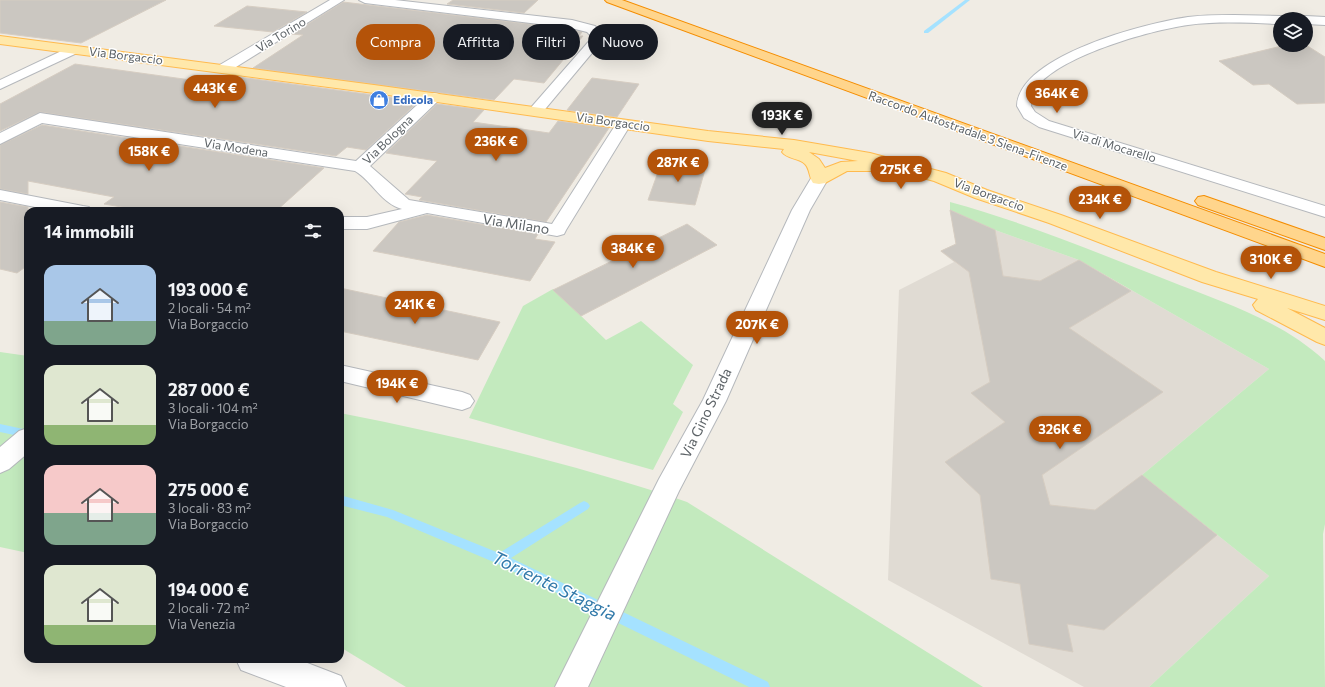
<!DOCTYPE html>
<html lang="it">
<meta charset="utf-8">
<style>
body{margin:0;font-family:Commissioner,sans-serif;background:#20242c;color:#f1f3f6;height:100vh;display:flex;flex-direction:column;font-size:15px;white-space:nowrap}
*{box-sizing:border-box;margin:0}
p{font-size:13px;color:#9ea1a6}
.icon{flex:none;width:22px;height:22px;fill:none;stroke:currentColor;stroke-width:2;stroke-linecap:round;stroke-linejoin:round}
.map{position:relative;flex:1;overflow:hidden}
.side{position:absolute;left:24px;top:207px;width:320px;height:456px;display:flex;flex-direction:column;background:#171b24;border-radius:12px;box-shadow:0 4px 16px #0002}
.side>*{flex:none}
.hud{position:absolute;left:356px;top:24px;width:380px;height:36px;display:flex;gap:8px}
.controls{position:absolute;left:1273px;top:12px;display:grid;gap:8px}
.controls a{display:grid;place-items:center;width:40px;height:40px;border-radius:50%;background:#171b24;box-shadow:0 4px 16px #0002;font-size:20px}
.price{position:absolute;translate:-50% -34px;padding:0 9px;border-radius:14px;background:#b45309;color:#fff;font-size:13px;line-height:26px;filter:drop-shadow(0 1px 2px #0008)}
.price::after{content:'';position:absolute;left:50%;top:24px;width:12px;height:9px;margin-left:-6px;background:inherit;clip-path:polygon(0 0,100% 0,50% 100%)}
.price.active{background:#222;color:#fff}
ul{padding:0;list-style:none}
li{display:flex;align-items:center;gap:12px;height:100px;padding:0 20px}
li span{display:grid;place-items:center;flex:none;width:112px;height:80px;border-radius:12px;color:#555}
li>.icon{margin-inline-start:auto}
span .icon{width:48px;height:48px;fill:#fffc;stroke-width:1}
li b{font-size:17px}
h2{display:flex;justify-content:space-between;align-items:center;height:48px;padding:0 20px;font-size:17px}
.chip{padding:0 14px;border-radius:18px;background:#171b24;box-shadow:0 4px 16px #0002;font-size:14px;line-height:36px}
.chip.active{background:#b45309;color:#fff}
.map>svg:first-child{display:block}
.education{fill:#e0dbd3}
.green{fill:#c3eabe}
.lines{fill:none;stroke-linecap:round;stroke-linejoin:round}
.stream{fill:#a5e2ff;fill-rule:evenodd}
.building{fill:#cbc7c1;stroke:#d6cdc2}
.minor-casing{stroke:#b5b8bc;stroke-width:2}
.major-casing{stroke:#ffba4e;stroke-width:2}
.highway-casing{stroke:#f48d00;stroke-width:2}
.minor{fill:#fff;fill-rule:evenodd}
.major{fill:#ffe8aa;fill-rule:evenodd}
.highway{fill:#ffd58c;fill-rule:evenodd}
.labels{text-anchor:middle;stroke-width:3;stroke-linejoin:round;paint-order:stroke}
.far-street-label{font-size:12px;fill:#5c6266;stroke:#fff}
.far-shop-label{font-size:12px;font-weight:bold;fill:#366cbe;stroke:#fff;text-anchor:start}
.street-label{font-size:14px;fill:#5c6266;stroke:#fff}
.near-water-label{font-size:18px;font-style:italic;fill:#327aaa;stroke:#fff}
</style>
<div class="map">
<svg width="1325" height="687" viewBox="0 0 1325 687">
<rect width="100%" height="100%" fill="#f0ece4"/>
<path class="education" d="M950,210L995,230L1079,260L1269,369L1142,475L1269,576L1149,687H1084L888,580L899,290L954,262L940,251L956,244Z"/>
<g class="green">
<path d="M950,202C1024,222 1095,252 1167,280C1222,302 1281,320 1325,361V524L1323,534L1325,687H1149L1269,576L1142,475L1269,369L1079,260L995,230L950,210Z"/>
<path d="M553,289L606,340L641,321L693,365L673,404L683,412L653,470L469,418L523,306Z"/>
<path d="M0,352L28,356V553L0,547Z"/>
<path d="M340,413C457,436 574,464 687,502L983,687H406L340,647Z"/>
</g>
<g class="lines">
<g class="stream">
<path d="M965,0H970L928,33H924V31Z"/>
<path d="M0,424L28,430V438L0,432Z"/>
<path d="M340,495L393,510L499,553L580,503L584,501L588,503L590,506L588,509L511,558L768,682L770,687H749L496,563L387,517L340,505Z"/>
</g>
</g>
<g class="building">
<path d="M0,0H166L81,43L0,33Z"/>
<path d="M453,0H538L524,13L447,4Z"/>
<path d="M343,2L571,29L582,32L579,36H583L544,83L514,79L494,100L253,68L303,35L292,34Z"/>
<path d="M247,6L307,12L273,32L214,26Z"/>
<path d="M1286,45H1306L1325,57V103L1297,104L1269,84L1253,85L1219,61Z"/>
<path d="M75,64L227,85L239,77L419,101L366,150L347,147L336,156L40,112L0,131V104Z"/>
<path d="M592,78L639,84L617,117L567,110Z"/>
<path d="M437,104L484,110L473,122L549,133L558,121L609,128L546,222L419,200L422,197L405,194L437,161L386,153Z"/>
<path d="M42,125L324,168L276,211H145L104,204L114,197L28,181V194L0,189V145Z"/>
<path d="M662,161L706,166L695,205L648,200Z"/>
<path d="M0,202L28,207V265L17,273L0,269Z"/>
<path d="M950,210L995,230L1003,276L1040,281L1079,260L1131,291L1069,328L1163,392L1042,475L1050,505L1095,510L1142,475L1217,535L1104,630L1067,624L1073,652L1029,644L1020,584L991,579L980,495L945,462L1005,422L971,393L990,382L969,272L941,251L956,244Z"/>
<path d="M427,215L538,234L535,239L555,242L530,281L373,251L399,222Z"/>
<path d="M687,224L717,245L581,316L553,290Z"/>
<path d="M340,288L500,322L478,360L340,331Z"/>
</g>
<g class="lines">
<g class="minor-casing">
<g id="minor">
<path d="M330,0H344L228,72H218L216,69L218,66Z"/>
<path d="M359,0H395L572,20L595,26L603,35L602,41L541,114H531L528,111L590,40L591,36L587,32L571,28L365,3Z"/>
<path d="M1234,15L1280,16L1285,19H1280V24C1250,23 1219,21 1188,25C1151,30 1054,57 1034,91C1032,95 1032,101 1031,106L1035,112L1049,121L1325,206V217L1039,127L1024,118L1017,106C1019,55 1147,23 1188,17C1204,15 1219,15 1234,15Z"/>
<path d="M1306,16L1325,17V25L1306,24V19H1301Z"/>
<path d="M72,46L77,47L79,50L77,53L0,89V80Z"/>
<path d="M434,93L439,94L441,97L439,100L370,166L409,200L552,224L618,121H628L631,124L566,230L564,234L557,236L427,213L367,229H340V217H367L402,209C382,204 372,181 355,171L42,123L0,144V133L40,113L356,161L429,94Z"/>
<path d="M819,174L825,175L828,179L810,210L726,401L679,491L588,687H555L659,479L703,400L792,210L813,175Z"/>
<path d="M0,190L83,206L89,207L92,211H55L0,200Z"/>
<path d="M340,365L462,392L470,395L474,401L470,407L462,410L340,381Z"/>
<path d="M28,428V453L9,469L0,473V447L19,431Z"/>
<path d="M236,659H297L341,676L346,687H286L241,670Z"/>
</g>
</g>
<g class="major-casing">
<path id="major" d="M0,36L374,85L708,131L794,140L870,153L946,173L987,190L1061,215L1216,272L1325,306V320L1287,308L1325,328V345L1317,342L1256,310L1253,305L1258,299L1202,282L1049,223L975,198L934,181L872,164L874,167L872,171H847L825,183L819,184L813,183C809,177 810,169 805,164C799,158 787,159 782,152L784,149L708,141L374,93L0,44ZM809,152L858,161L841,162L825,168L819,159Z"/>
</g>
<g class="highway-casing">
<g id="highway">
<path d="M605,0H622L1325,254V267L607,2Z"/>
<path d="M1204,196L1325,238V250L1198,205L1195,201L1198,197Z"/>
</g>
</g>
<use href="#minor" class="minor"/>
<use href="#major" class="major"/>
<use href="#highway" class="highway"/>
</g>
<defs>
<g id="shop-disc" transform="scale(1)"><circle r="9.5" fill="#3f7fe0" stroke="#fff"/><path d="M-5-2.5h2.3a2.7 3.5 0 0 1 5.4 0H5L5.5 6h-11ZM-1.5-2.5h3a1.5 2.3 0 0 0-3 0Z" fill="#fff"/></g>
</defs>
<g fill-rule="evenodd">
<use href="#shop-disc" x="379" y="100"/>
</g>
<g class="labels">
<g class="far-street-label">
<text transform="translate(281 35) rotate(-31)" y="4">Via Torino</text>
<text transform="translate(126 56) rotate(7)" y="4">Via Borgaccio</text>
<text transform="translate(613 122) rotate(8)" y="4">Via Borgaccio</text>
<text transform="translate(968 131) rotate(20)" y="4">Raccordo Autostradale 3 Siena-Firenze</text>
<text transform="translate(388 140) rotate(-44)" y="4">Via Bologna</text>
<text transform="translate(1114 146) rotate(17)" y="4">Via di Mocarello</text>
<text transform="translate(236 148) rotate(9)" y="4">Via Modena</text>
<text transform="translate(989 195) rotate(20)" y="4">Via Borgaccio</text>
</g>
<g class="far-shop-label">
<text x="393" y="104">Edicola</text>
</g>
<g class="street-label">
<text transform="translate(516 224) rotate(9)" y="5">Via Milano</text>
<text transform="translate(706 413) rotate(-64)" y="5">Via Gino Strada</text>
</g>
<g class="near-water-label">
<text transform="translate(554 586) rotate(26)" y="6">Torrente Staggia</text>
</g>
</g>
</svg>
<div class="controls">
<a><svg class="icon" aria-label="layers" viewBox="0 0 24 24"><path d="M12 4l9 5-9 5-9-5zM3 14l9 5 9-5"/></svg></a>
</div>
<b class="price" style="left:215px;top:109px">443K €</b>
<b class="price" style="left:1057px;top:114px">364K €</b>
<b class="price active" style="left:782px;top:136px">193K €</b>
<b class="price" style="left:496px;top:162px">236K €</b>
<b class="price" style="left:149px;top:172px">158K €</b>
<b class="price" style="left:678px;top:183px">287K €</b>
<b class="price" style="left:901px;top:190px">275K €</b>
<b class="price" style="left:1100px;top:220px">234K €</b>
<b class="price" style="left:633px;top:269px">384K €</b>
<b class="price" style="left:1271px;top:280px">310K €</b>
<b class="price" style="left:415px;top:325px">241K €</b>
<b class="price" style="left:757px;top:345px">207K €</b>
<b class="price" style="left:397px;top:404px">194K €</b>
<b class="price" style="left:1060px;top:450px">326K €</b>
<div class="hud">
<a class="chip active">Compra</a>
<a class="chip">Affitta</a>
<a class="chip">Filtri</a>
<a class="chip">Nuovo</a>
</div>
<section class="side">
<h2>14 immobili<svg class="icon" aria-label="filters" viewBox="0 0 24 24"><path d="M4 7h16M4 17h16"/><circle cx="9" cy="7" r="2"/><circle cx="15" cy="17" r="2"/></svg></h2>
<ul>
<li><span style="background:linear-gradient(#a9c7e8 70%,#7fa58c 0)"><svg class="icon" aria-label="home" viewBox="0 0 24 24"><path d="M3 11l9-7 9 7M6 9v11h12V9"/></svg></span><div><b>193 000 €</b><p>2 locali · 54 m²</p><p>Via Borgaccio</p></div></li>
<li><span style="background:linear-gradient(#dfe7d0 75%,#8fb573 0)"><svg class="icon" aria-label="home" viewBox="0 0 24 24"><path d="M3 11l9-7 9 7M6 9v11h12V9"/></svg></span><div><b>287 000 €</b><p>3 locali · 104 m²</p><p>Via Borgaccio</p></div></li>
<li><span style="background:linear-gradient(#f6c9c9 60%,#7fa58c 0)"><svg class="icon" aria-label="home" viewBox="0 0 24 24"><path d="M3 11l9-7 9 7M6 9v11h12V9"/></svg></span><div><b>275 000 €</b><p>3 locali · 83 m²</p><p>Via Borgaccio</p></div></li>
<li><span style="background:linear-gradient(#dfe7d0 75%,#8fb573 0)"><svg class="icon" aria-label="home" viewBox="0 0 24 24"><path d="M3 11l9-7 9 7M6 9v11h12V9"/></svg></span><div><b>194 000 €</b><p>2 locali · 72 m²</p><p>Via Venezia</p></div></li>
</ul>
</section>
</div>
